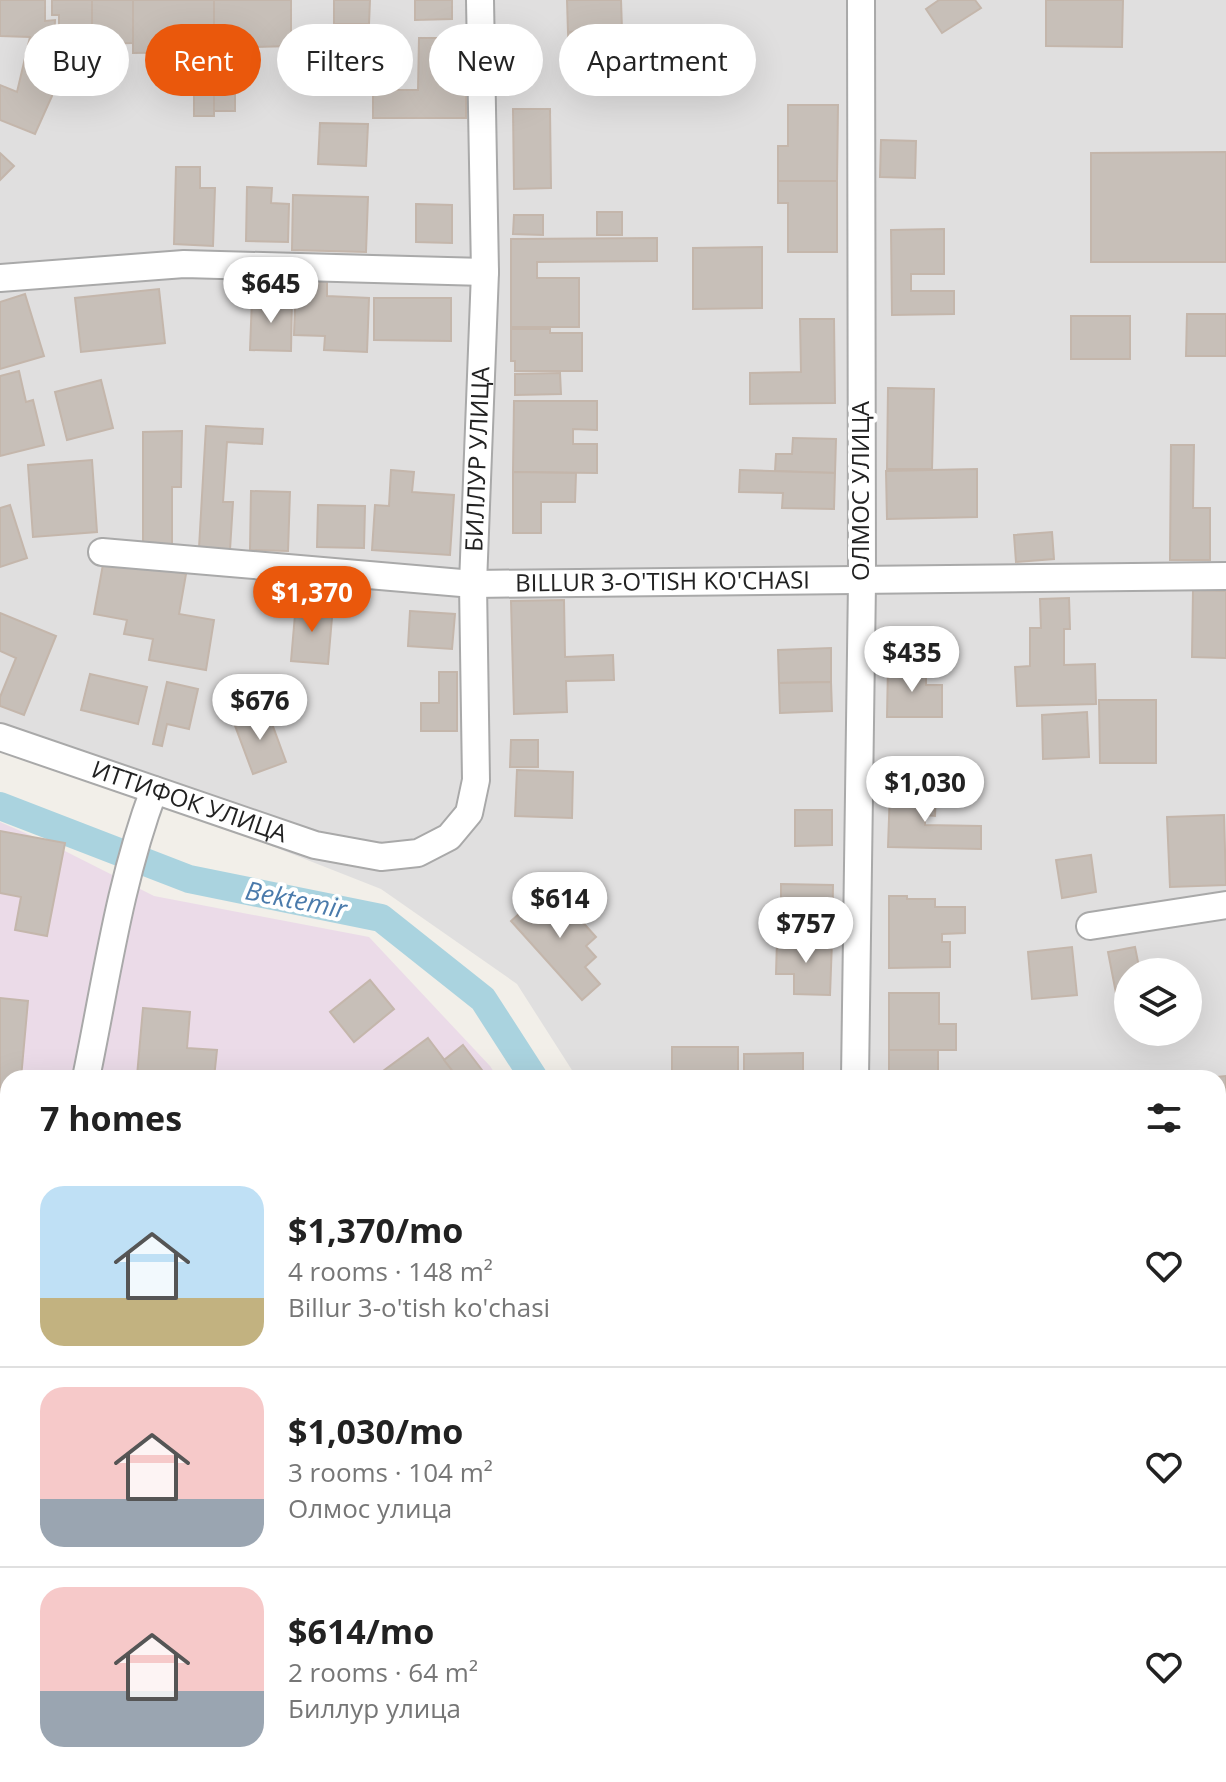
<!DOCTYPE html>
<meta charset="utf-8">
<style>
body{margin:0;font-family:"Open Sans",sans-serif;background:#f2f2f2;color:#222;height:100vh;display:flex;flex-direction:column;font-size:30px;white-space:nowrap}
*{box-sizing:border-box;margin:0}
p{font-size:26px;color:#767676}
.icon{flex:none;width:44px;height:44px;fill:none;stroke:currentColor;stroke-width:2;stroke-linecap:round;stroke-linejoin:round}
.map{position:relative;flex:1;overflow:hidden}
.sheet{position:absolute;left:0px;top:1070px;width:1226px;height:712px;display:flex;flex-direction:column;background:#fff;border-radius:24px 24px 0 0;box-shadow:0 8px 32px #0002}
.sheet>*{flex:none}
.guide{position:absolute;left:24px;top:24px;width:800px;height:72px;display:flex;gap:16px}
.fabs{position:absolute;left:1114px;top:958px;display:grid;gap:16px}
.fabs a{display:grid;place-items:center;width:88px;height:88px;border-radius:50%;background:#fff;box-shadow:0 8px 32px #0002;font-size:40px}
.price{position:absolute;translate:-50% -68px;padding:0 18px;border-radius:28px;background:#fff;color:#222;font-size:26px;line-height:52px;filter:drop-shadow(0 2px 4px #0008)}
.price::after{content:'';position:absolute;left:50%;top:48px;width:24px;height:18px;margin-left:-12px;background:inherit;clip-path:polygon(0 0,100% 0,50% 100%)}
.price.current{background:#ea580c;color:#fff}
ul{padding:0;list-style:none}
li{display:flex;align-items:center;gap:24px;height:200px;padding:0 40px}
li+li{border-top:2px solid #e0e0e0}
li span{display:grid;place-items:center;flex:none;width:224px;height:160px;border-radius:24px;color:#555}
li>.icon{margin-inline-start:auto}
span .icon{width:96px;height:96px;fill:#fffc;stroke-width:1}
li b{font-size:34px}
h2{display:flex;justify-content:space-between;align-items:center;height:96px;padding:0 40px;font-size:34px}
.chip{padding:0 28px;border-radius:36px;background:#fff;box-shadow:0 8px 32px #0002;font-size:28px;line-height:72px}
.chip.current{background:#ea580c;color:#fff}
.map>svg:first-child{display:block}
.residential{fill:#e0dfdf;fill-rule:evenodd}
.industrial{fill:#ebdbe8}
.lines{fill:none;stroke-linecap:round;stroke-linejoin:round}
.canal{stroke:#aad3df;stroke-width:28}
.building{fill:#c7bfb8;stroke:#c4b6ab;stroke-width:2}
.minor-casing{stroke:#a9a9a9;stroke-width:30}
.minor{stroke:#fff;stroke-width:26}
.labels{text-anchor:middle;stroke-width:8;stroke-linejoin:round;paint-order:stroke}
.street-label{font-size:24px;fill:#222;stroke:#fff}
.water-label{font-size:26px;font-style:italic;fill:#4a7aab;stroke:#fff}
</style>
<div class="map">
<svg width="1226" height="1782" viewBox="0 0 1226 1782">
<rect width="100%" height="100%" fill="#f2efe9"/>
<path class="residential" d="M0,0H1226V1666L1218,1665V1078H577L517,984L381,889L0,739ZM1128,972H1188V1032H1128Z"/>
<path class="industrial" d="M0,822L55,846L154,896L369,937L490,1066L498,1078H8V1774H659V1782H0Z"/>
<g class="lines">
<g class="canal">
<path d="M0,806L189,879L381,918L483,999L534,1078"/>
<path d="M679,1782L680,1774"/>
</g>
</g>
<g class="building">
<path d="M0,0H45V21L55,20L52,96L35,134L0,120V85L17,92L30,37L0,36Z"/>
<path d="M52,0H92V52H72V90H59V15H52Z"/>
<path d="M92,0H133V43L92,44Z"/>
<path d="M133,0H214V116H194V52L133,53Z"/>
<path d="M214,0H291V46L253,47V61H235V111H214Z"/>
<path d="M334,0H370L369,24H334Z"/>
<path d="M415,0H452V19L415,20Z"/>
<path d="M567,0H621L622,30L568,32Z"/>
<path d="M939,0H975L981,8L942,33L926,9Z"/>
<path d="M1046,0H1123L1122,47L1046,46Z"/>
<path d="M622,30L623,68L570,70L568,32Z"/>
<path d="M419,38H436V46L466,47V118H373V79H397L396,90H418Z"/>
<path d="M788,105H838L837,181H778V146H788Z"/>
<path d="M513,109H550L551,188L514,189Z"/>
<path d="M320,123L368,124L366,166L318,164Z"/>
<path d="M881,140L916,141L915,178L880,177Z"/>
<path d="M1226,152V262H1091V153Z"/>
<path d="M0,153L14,166L0,180Z"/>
<path d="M176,167H200V188H215L213,246L174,244Z"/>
<path d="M778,181H837V252H788V203H778Z"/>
<path d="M247,187L272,188L271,203L289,204L288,242L246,241Z"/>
<path d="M293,195L368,197L366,252L292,250Z"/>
<path d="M416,204L452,205V243L416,242Z"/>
<rect x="597" y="212" width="25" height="23"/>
<path d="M514,215H543V235L513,234Z"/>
<path d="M944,229V274H911V291H954V314L892,315L891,230Z"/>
<path d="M657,238V261L537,262V278H579V327H511V239Z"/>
<path d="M762,247V308L693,309V248Z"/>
<path d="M296,281L327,282V296L369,298L367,352L324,350L325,336L294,335Z"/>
<path d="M159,289L165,343L81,352L75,298Z"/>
<path d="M25,294L44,356L0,369V302Z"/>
<path d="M252,298L292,299L291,351L250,350Z"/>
<path d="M374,298H451V341L374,340Z"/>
<path d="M1187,314H1226V356H1186Z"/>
<rect x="1071" y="316" width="59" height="43"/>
<path d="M800,319H834L835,403L750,404V373L801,372Z"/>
<path d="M511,329H550V333H582V371H515V361H511Z"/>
<path d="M19,371L26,402L33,400L44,445L0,456V376Z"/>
<path d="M560,373L561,394L515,395V374Z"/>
<path d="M101,380L113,428L67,440L55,392Z"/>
<path d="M888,388L934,389L932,469H887Z"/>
<path d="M514,401H597V430L573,429V444H597V473L513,472Z"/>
<path d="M206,426L263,429L262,444L227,442L223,502H233L230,550L199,548Z"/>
<path d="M182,431L181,487H172V551H143V432Z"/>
<path d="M793,438L836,439L835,473L775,471L776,454H792Z"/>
<path d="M1171,445H1194L1193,508H1210V560H1170Z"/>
<path d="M92,460L97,532L33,537L28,465Z"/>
<path d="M977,469V517L887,519L886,471Z"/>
<path d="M391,470L414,472L412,492L454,495L450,555L372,550L375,505L389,506Z"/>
<path d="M740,470L835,473L834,509L782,508L783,493L739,492Z"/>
<path d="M513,472L576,473L575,502H541V533H513Z"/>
<path d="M251,491L290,492L288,551L250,550Z"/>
<path d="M10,505L27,558L0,567V508Z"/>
<path d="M318,505L365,506L364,548L317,547Z"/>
<path d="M1052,532L1054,559L1016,562L1014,535Z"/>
<path d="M104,559L186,574L179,614L214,620L206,670L149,660L153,639L124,634L127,620L94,614Z"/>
<path d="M1193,590L1226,591V658L1192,657Z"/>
<path d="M1069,598L1070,629H1064V665L1095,664L1096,704L1017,706L1015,667L1030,666V628H1041L1040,599Z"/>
<path d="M564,600L565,657L613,655L614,680L566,681L567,712L514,714L511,601Z"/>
<path d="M296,603L333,606L328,664L291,661Z"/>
<path d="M410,611L455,614L452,649L408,646Z"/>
<path d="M0,613L56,636L24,715L0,706V697L16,658L0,651Z"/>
<path d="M831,648V682L779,683L778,650Z"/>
<path d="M888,666H926V685H942V717H887Z"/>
<path d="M439,672H457V731H421V703H439Z"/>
<path d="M90,674L147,687L138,724L81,710Z"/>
<path d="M167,682L198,689L189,729L167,724L162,746L153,744Z"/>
<path d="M831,682L832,711L780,713L779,683Z"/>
<path d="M1099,700H1156V763H1100Z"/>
<path d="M267,710L286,762L253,774L234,723Z"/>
<path d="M1087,712L1089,757L1043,759L1042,715Z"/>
<path d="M511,740H538V767H510Z"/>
<path d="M887,758L918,759L917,780L887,779Z"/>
<path d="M517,770L573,772L572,818L515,816Z"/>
<path d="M890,790L936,791L935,816L925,815V825L981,826V849L888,847Z"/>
<path d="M795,810H832V845L795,846Z"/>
<path d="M1224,815L1226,885L1170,887L1167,817Z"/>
<path d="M0,831L65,843L47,936L15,930L21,897L0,893Z"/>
<path d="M1091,855L1096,892L1062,898L1056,860Z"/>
<path d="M781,884L833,885L832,941L786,940L787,908H781Z"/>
<path d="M550,886L596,937L586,946L596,957L585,967L600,984L582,1000L511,921Z"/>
<path d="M889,896H907V899H935V907H965V933L942,934V942H950V967L889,968Z"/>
<path d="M777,940L832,941L830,995L794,994V974H776Z"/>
<path d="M1072,947L1077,995L1032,999L1028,952Z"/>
<path d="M1135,947L1140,972H1128V991L1116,993L1108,952Z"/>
<path d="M370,980L394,1009L354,1042L330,1012Z"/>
<path d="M889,993H939V1024H956V1050H889Z"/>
<path d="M0,998L28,1001L21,1078H8V1113L0,1112Z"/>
<path d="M143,1008L190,1012L187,1048L217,1050L214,1078L137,1076Z"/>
<path d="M428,1038L458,1078H382L379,1074Z"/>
<path d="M463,1045L488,1078H458L444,1060Z"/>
<path d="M672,1047H738V1078H710V1074H672Z"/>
<rect x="889" y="1050" width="49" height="28"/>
<path d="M803,1053V1078H744V1054Z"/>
<path d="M1226,1076V1130L1218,1131V1078H1207Z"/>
<path d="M0,1112L8,1113V1178H0Z"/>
<path d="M1226,1161V1206L1218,1207V1163Z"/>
<path d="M1218,1372H1222L1223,1430H1218Z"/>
<path d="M1218,1467L1226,1468L1222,1508L1218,1507Z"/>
<rect x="1218" y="1544" width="8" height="38"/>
<rect x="1218" y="1582" width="8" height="76"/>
<path d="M7,1622L8,1774H71V1782H0V1730Z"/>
<path d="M1218,1728H1226V1782H1123V1774H1218Z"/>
<path d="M160,1774H211L212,1782H160Z"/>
<rect x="235" y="1774" width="164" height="8"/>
<path d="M592,1774H653V1782H591Z"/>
<path d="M722,1774H769V1782H721Z"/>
<path d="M873,1774H920V1782H787V1780L873,1781Z"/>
</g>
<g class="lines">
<g class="minor-casing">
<g id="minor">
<path d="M0,278L184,264L485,272"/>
<path id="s1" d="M102,552L473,584L1226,576"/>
<path id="s2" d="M0,737L315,845L381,857L418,853L449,837L469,813L476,780L473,584L485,272L480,0"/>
<path d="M1090,926L1226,905"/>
<path d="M86,1078C106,982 119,883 154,790"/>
<path d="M855,1078L862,582L861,0"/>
<path d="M1218,1142L1226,1141"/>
<path d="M0,1204H8"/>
<path d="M1218,1270L1226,1269"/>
<path d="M1218,1682L1226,1683"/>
<path d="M704,1782L705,1774"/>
</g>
</g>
<use href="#minor" class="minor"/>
</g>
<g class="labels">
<g class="street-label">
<text dy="8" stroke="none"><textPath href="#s2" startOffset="858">БИЛЛУР УЛИЦА</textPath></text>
<text transform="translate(861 491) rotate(-90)" y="8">ОЛМОС УЛИЦА</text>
<text dy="8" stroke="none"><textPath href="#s1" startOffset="562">BILLUR 3-O'TISH KO'CHASI</textPath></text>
<text dy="8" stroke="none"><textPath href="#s2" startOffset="200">ИТТИФОК УЛИЦА</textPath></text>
</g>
<g class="water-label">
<text transform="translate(296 900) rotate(11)" y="9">Bektemir</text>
</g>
</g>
</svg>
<div class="fabs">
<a><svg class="icon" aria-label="layers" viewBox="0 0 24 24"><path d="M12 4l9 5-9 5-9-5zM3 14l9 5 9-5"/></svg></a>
</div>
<b class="price" style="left:271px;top:325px">$645</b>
<b class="price current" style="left:312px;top:634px">$1,370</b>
<b class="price" style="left:912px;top:694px">$435</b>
<b class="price" style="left:260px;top:742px">$676</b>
<b class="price" style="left:925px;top:824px">$1,030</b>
<b class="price" style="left:560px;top:940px">$614</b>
<b class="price" style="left:806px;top:965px">$757</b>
<div class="guide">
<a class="chip">Buy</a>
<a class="chip current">Rent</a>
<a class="chip">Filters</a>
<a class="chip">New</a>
<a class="chip">Apartment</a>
</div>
<section class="sheet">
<h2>7 homes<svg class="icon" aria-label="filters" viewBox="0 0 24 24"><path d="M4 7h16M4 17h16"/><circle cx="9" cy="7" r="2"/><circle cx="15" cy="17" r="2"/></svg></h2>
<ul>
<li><span style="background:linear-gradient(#bfe0f5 70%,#c2b280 0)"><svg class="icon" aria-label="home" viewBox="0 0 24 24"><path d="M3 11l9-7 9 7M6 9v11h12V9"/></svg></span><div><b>$1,370/mo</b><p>4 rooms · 148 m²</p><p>Billur 3-o'tish ko'chasi</p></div><svg class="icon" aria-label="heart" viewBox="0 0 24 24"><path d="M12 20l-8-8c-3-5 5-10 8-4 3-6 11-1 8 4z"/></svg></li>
<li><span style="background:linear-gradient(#f6c9c9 70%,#9aa5b1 0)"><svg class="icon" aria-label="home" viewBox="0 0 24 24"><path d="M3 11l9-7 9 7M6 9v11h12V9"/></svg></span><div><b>$1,030/mo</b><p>3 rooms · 104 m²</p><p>Олмос улица</p></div><svg class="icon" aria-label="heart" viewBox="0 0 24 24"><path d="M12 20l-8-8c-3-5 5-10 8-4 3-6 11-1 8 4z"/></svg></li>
<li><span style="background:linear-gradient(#f6c9c9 65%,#9aa5b1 0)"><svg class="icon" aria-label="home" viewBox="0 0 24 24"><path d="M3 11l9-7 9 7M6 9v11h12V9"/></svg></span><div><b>$614/mo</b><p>2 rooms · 64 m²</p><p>Биллур улица</p></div><svg class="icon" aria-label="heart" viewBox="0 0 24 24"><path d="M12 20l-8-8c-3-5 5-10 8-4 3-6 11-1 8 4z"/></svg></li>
</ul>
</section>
</div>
